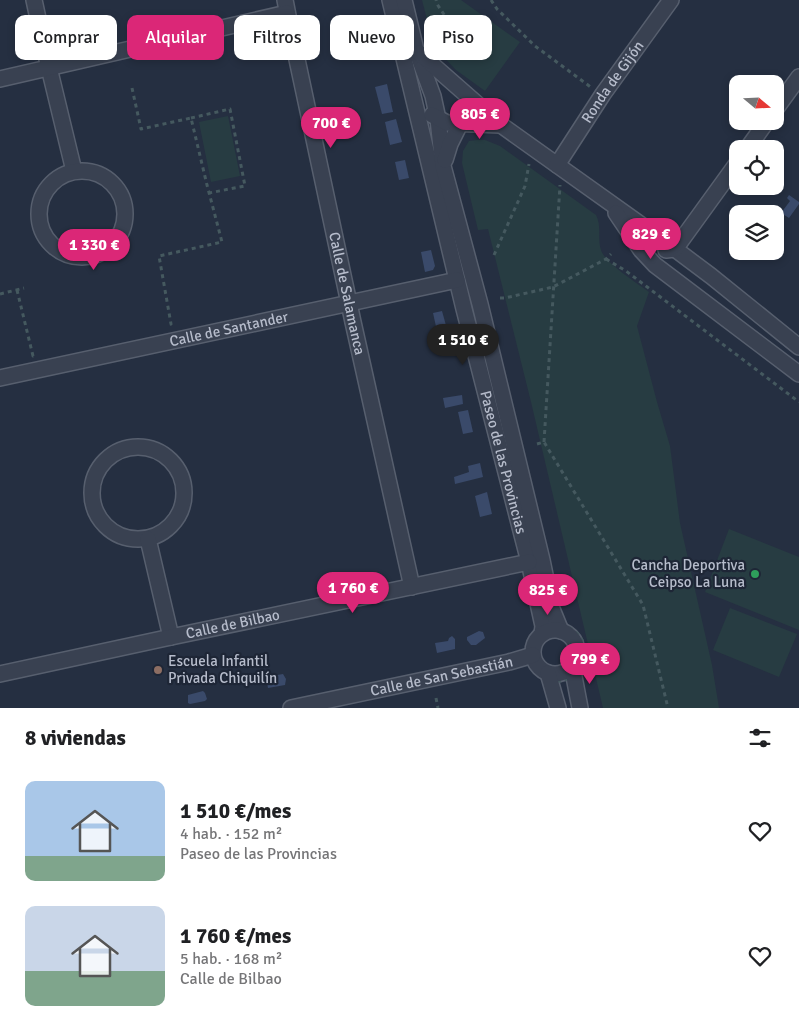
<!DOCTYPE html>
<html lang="es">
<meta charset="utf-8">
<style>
body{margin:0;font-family:Signika,sans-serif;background:#f6f6f6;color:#202124;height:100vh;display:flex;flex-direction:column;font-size:19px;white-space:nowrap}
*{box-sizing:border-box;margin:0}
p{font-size:16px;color:#757577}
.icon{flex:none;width:28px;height:28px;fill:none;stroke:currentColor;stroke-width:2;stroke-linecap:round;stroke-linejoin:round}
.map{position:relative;height:708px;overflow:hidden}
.details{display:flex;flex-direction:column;background:#fff;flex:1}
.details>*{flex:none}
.top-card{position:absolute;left:15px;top:15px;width:500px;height:45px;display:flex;gap:10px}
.needle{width:32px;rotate:109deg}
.tools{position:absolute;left:729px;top:75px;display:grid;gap:10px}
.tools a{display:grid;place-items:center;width:55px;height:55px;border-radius:10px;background:#fff;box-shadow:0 2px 8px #0003;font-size:25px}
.price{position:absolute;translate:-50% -42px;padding:0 11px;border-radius:18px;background:#db2777;color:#fff;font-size:16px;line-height:32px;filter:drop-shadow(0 1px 2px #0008)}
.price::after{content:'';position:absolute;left:50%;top:30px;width:15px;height:11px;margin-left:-8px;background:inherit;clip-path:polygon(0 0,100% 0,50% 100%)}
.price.current{background:#222;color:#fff}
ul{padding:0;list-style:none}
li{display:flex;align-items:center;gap:15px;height:125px;padding:0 25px}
li span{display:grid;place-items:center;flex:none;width:140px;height:100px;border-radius:10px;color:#555}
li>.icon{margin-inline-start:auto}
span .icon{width:60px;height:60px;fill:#fffc;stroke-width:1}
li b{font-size:21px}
h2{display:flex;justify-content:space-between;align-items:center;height:60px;padding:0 25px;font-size:21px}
.tag{padding:0 18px;border-radius:10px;background:#fff;box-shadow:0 2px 8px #0003;font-size:18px;line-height:45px}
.tag.current{background:#db2777;color:#fff}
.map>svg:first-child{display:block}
.green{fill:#273c42}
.water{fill:#3a4a6a}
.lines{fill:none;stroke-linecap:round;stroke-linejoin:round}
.minor-casing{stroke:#575f6e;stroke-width:18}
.path{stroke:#45595f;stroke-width:3;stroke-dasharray:4 4;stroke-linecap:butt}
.minor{stroke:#394151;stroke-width:15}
.leisure-dot{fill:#2e9e5b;stroke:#1e2636;stroke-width:2}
.education-dot{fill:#8d6e63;stroke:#1e2636;stroke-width:2}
.labels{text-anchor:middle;stroke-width:4.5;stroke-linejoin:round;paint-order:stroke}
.street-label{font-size:15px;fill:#b6bccb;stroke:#1e2636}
.poi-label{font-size:15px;fill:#b6bccb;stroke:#1e2636;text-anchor:end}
</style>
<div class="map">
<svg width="799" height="708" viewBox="0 0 799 708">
<rect width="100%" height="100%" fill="#252f41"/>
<g class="green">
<path d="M422,0H461L520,42L485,91L456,70L434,47Z"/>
<path d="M228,116L240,176L211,182L199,122Z"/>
<path d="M477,140H485L500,146L596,215C602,226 597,238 601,250C605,263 637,283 649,292L637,326L657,402L670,446L680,523L712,665L719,708H603L531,402L488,229L478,230L462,163L463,151L469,141Z"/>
<path d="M729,529L799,557V630L705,592Z"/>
<path d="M730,608L797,634L779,677L713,650Z"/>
</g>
<g class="water">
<path d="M376,30L377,39L355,44L353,35Z"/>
<path d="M387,84L393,112L382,114L375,87Z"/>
<path d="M396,119L402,142L390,145L385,122Z"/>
<path d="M405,160L409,178L399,180L395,162Z"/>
<path d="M789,195L799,202V204L789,218L781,213L790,201L787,198Z"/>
<path d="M431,250L435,266L433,270L425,272L421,252Z"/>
<path d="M442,311L447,329L437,331L433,313Z"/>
<path d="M462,395L463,404L445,408L443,398Z"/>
<path d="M468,410L473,432L463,434L458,412Z"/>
<path d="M480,463L483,477L455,484L454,477L469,472L468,466Z"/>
<path d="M487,492L492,514L480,517L475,496Z"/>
<path d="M479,631L483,632L485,638L476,645H471L467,640V637Z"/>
<path d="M452,636L455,639V649L437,653L435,643L448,641L449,638Z"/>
<path d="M283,674L286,679L285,685L268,688L266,677Z"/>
<path d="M203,691L205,693L207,699L205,701L190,704L188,703V695Z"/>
</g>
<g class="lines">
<g class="minor-casing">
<g id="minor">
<path d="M34,0L45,51L74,171"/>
<path id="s1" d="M285,0L292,36L353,322L412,587"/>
<path id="s2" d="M390,0L464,309L529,562L543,626L542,634"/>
<path d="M404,0L416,50L433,96L438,119L443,166L480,304L542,560L552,609L561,631"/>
<path d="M419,53L501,125L675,249L711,276L799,347"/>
<path d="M0,79L287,13"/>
<path d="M775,110L799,77"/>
<path d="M432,115L447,123L501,125"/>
<path d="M747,149L767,121"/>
<path d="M445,160L450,144L460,124"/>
<path id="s3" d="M557,165L603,94L671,0"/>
<circle cx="82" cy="214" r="43"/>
<path d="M616,213L641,250L655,265L799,374"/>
<path d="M666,250L675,249L738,162"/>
<path id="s4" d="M0,378L457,280"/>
<circle cx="138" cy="493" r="46"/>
<path d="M148,539L171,637"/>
<circle cx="555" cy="652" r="22"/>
<path d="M572,666L580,708"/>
<path d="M548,673L558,708"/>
<path id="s5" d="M0,674L171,637L529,562"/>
<path id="s6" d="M291,708L509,662L533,655"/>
</g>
</g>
<g class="path">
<path d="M491,0L497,9L535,46L592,88"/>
<path d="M433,46L451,25L437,4L436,0"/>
<path d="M132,88L141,129L191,118L207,185L222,242L159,256L171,324L167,325"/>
<path d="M191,118L230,109L245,186L209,193"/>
<path d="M494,255L525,186L529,164"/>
<path d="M606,259L626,271L799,402"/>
<path d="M17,290L33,356L35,355"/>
<path d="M0,294L24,288"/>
<path d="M500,298H505L553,287L606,259L611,254"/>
<path d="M544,442L560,185"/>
<path d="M537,444L544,442L643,605L668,708"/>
<circle cx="557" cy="653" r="28"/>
<path d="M436,698L438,708"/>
</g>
<use href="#minor" class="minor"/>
</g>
<circle class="leisure-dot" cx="755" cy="574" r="5"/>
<circle class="education-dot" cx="158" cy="670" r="5"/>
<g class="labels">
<g class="street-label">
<text dy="5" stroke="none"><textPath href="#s3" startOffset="100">Ronda de Gijón</textPath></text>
<text dy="5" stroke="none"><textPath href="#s1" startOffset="300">Calle de Salamanca</textPath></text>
<text dy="5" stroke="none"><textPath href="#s4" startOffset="234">Calle de Santander</textPath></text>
<text dy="5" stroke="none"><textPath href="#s2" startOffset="476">Paseo de las Provincias</textPath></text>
<text dy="5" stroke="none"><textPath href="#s5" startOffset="238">Calle de Bilbao</textPath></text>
<text dy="5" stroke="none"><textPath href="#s6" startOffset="154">Calle de San Sebastián</textPath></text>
</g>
<g class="poi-label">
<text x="745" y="570">Cancha Deportiva<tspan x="745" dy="17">Ceipso La Luna</tspan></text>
<text x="168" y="666" text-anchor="start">Escuela Infantil<tspan x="168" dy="17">Privada Chiquilín</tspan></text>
</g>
</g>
</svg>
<div class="tools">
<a><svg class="needle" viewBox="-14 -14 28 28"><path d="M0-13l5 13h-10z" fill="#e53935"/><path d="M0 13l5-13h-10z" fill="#757577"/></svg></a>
<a><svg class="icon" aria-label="locate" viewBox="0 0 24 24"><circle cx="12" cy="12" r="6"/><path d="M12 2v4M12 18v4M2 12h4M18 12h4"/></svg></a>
<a><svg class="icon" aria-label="layers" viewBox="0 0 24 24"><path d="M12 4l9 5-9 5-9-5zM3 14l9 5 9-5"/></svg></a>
</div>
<b class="price" style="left:480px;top:140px">805 €</b>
<b class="price" style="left:331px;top:149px">700 €</b>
<b class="price" style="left:651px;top:260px">829 €</b>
<b class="price" style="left:94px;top:271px">1 330 €</b>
<b class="price current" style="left:463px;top:366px">1 510 €</b>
<b class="price" style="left:353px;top:614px">1 760 €</b>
<b class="price" style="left:548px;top:616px">825 €</b>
<b class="price" style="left:590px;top:685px">799 €</b>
<div class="top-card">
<a class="tag">Comprar</a>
<a class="tag current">Alquilar</a>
<a class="tag">Filtros</a>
<a class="tag">Nuevo</a>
<a class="tag">Piso</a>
</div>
</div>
<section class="details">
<h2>8 viviendas<svg class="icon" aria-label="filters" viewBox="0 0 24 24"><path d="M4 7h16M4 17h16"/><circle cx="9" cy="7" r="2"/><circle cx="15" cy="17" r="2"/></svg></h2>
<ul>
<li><span style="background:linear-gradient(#a9c7e8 75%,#7fa58c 0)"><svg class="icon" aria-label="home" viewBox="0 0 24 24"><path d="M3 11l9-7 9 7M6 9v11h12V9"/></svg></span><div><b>1 510 €/mes</b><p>4 hab. · 152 m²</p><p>Paseo de las Provincias</p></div><svg class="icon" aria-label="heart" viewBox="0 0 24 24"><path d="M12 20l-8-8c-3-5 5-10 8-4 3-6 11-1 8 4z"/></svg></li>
<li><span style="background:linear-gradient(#c9d6e8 65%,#7fa58c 0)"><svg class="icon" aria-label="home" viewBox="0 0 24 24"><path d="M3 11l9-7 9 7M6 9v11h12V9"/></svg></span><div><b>1 760 €/mes</b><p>5 hab. · 168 m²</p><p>Calle de Bilbao</p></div><svg class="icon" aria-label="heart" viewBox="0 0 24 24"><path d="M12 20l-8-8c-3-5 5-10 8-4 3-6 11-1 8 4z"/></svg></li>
</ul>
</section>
